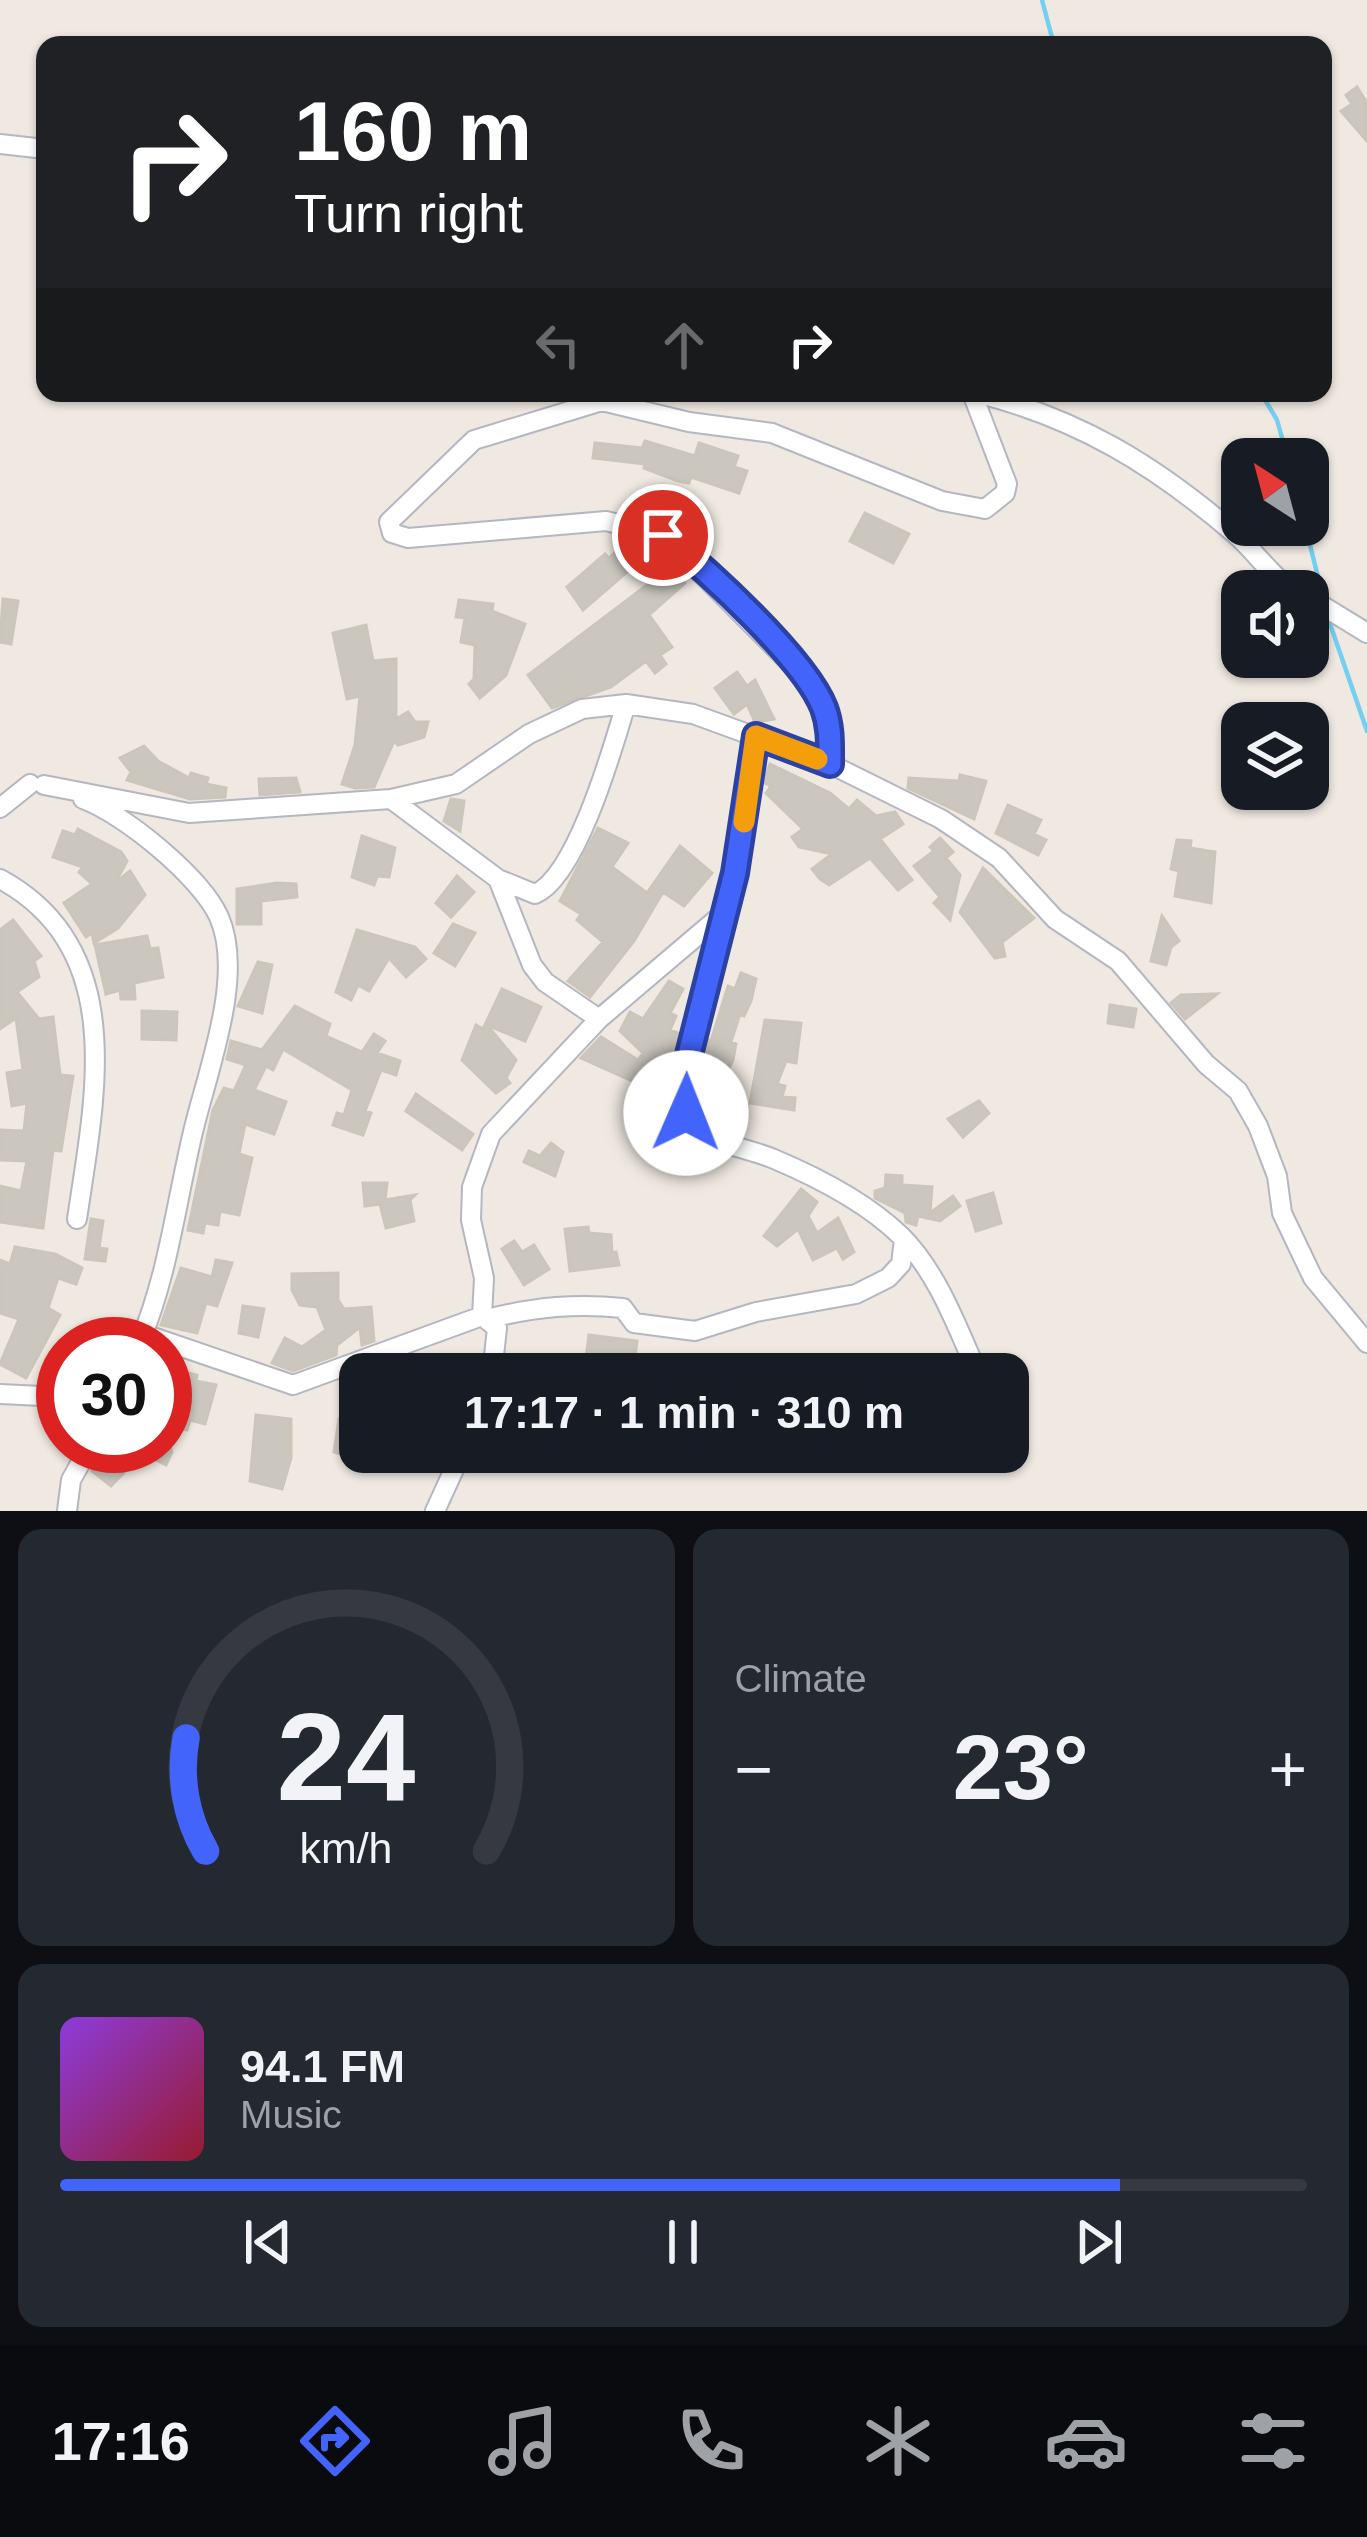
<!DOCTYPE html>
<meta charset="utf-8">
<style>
:root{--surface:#171b24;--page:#242831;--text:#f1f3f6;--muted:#9ea1a6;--line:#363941;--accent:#4264fb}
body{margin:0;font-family:Arial,sans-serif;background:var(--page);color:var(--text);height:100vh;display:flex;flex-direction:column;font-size:45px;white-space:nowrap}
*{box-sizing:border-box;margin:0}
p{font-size:39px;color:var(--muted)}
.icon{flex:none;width:66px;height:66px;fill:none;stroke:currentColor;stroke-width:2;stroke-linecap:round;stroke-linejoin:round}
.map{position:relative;height:1511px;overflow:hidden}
.panel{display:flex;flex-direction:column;gap:18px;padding:18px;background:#0d0f14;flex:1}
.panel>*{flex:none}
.guide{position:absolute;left:36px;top:36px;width:1296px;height:366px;border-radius:24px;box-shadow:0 3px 9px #0004;background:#202124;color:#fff;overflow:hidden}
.needle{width:78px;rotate:324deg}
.tools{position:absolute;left:1221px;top:438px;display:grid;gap:24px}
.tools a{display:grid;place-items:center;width:108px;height:108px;border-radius:24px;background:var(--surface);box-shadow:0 3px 9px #0004;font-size:60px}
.speed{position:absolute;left:36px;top:1317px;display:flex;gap:24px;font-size:60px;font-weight:700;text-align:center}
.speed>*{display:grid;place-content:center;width:156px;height:156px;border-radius:50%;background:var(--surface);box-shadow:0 3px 9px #0004;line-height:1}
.speed .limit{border:18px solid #d22;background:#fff;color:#111}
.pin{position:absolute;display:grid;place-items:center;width:102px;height:102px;color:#fff;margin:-51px;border:6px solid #fff;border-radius:50%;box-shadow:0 3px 12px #0007}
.me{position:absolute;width:132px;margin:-66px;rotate:1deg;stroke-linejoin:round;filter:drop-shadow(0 0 9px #0008)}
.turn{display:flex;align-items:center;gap:42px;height:252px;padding:0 60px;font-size:54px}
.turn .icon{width:156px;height:156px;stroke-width:2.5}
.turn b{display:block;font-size:84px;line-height:102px}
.lanes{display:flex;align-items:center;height:114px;padding:0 60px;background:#0003;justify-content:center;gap:60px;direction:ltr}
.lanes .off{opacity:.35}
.big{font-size:90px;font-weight:700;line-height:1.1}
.panel .tile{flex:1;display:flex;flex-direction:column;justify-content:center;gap:18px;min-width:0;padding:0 42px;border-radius:24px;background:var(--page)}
.panel .dial{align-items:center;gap:0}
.dial svg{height:312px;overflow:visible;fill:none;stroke:var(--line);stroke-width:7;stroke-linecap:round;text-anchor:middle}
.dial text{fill:var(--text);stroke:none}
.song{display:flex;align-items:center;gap:36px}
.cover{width:144px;height:144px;border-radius:18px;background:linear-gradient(135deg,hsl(270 70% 55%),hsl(350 70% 35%))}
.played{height:12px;border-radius:6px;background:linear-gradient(90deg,var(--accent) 85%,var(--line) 85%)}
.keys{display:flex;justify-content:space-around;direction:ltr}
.heat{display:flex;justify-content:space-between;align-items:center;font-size:66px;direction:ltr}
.panel .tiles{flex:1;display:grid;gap:18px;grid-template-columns:1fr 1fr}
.tile:last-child{grid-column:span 2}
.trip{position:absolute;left:339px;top:1353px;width:690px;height:120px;border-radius:24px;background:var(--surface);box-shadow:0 3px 9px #0004;font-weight:700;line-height:120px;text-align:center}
.dock{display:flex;height:192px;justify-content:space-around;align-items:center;background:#090b0e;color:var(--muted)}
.dock .icon{width:84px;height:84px}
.dock .selected{color:var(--accent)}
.dock b{font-size:54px;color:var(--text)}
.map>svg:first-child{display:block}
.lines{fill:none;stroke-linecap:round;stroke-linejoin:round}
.stream{stroke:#75cff0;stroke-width:4.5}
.building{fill:#cbc7bf;stroke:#cbc5ba;stroke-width:3}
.minor-casing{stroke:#b4b7c1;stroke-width:22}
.minor{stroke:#fff;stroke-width:18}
.route-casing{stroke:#2b41a3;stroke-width:30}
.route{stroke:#4264fb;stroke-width:21}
.slow{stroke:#f59e0b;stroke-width:21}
</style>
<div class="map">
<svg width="1367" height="1511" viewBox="0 0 1367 1511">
<rect width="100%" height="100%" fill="#efe9e1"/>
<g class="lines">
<path class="stream" d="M1042 0 1054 45
M1261 393 1277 420 1288 459
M1305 525 1324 601
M1328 618 1367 731"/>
</g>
<path class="building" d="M1357 87 1367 103V141L1341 111 1352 104 1346 95Z
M645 441 695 456 699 443 738 456 734 467 747 471 739 493 691 477 689 483 678 481 644 468 645 464 593 458 595 443 642 448Z
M865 513 909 534 893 563 850 541Z
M620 548 635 565 583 610 567 587 605 554 609 558Z
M672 566 685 583 649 615 672 647 660 655 666 664 655 673 646 661 611 687 552 708 528 675Z
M3 599 18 601 11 644 0 642Z
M459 600 493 604 492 611 525 624 506 675 480 698 469 684 474 679 475 645 461 642 465 618 456 617Z
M366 625 373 661 396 659V719L408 712 415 722H428L424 737 398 745 394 741 374 787 355 788 342 784 355 745 360 696 347 699 333 633Z
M737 672 747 686 755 680 774 719 755 722 747 704 734 714 715 688Z
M144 746 158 761 189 778 191 773 208 778 206 784 226 788 225 797 190 799 127 780 131 772 120 758Z
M770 764 830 793 849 809 857 800 876 816 895 812 903 824 880 839 912 880 898 890 870 858 829 885 820 879 812 869 832 854 799 847 792 837 803 829 766 793 771 786 763 782Z
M960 775 986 781 974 819 908 788 909 778 959 781Z
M259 779 296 778 300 792 260 795Z
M451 799 464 801 460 831 444 821Z
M1008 805 1041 820 1034 834 1046 840 1038 855 996 833Z
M598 828 628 843 612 867 647 893 680 846 712 873 684 906 663 892 634 941 590 997 568 981 603 942 577 920 581 914 560 901Z
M78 829 121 852 127 861 115 883 130 871 145 895 118 928 94 943 92 933 86 937 64 903 92 884 79 872 83 867 53 857 63 831 75 835Z
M362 836 395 848 389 877 377 876 374 885 352 877Z
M940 838 953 852 946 858 960 875 950 920 934 903 940 897 914 866 934 851 930 847Z
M1177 840 1191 841 1190 848 1215 852 1211 903 1175 896 1179 871 1171 869Z
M983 868 1034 918 1002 942 1005 956 995 958 960 912Z
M457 876 474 892 451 917 436 903Z
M277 883 296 884 297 897 261 901V924H237V889Z
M1162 916 1179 941 1171 947 1166 965 1151 961Z
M13 920 41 956 34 961 39 977 17 992 39 1019 53 1017 60 1075 73 1076 61 1151 53 1150 43 1228 0 1222V1186L21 1191 27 1161 0 1160V1130L24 1131 27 1103 12 1106 7 1073 23 1070 16 1018 0 1029V930Z
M453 924 475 933 455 966 434 953Z
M357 930 415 947 426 959 406 977 389 958 369 991 358 985 351 1000 336 992Z
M147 936 150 949 158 948 163 977 134 983 135 999H121L120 990 106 994 95 945Z
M258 962 272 965 262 1013 238 1006Z
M741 973 756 979 751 1001 744 1016 740 1014 731 1042 736 1044 733 1060 728 1070 723 1069 719 1107 706 1106 709 1080 698 1074 707 1039 711 1041 728 986 735 989Z
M669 981 683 989 670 1013 676 1016 670 1030 680 1034 666 1101 638 1091 641 1085 581 1058 601 1037 638 1060 643 1053 620 1031 630 1012 643 1019Z
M502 989 541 1007 525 1041 487 1025 516 1060 506 1078 510 1083 496 1093 462 1060 476 1025 483 1029Z
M1217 994 1185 1019 1171 1003 1181 995Z
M1110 1005 1136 1009 1133 1027 1108 1023Z
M295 1006 330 1024 326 1036 362 1052 374 1034 385 1041 377 1053 400 1061 396 1075 381 1070 365 1111 371 1113 363 1135 333 1125 337 1113 344 1115 352 1090 283 1049 273 1070 266 1066 254 1090 286 1102 274 1134 245 1124 239 1154 252 1158 239 1215 220 1211 218 1225 205 1223 203 1233 188 1230 213 1110 224 1088 234 1091 246 1065 227 1059 231 1041 262 1050Z
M142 1011 177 1012 176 1040 142 1039Z
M765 1020 801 1023 796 1063 786 1061 777 1084 785 1086 782 1097 795 1098 794 1110 750 1103Z
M416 1094 473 1134 462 1150 406 1111Z
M979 1101 989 1113 963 1137 948 1119Z
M551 1143 563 1152 555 1176 524 1162 529 1151 540 1156Z
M886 1175 902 1176V1185L932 1187 930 1213 953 1196 960 1206 940 1221 918 1216 916 1225 906 1222 905 1213 875 1198V1191L885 1188Z
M363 1183H387L385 1200 415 1195 410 1200 414 1221 386 1228 380 1204 365 1206Z
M801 1189 817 1202 808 1216 817 1233 838 1218 854 1252 843 1259 837 1248 813 1260 798 1229 777 1246 764 1236Z
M993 1193 1001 1223 976 1231 967 1201Z
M91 1219 103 1221 99 1248 107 1249 105 1261 85 1259Z
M588 1227 589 1233 611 1235 612 1253 616 1252 619 1265 570 1271 565 1229Z
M514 1241 522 1252 534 1245 549 1269 524 1285 502 1249Z
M15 1247 55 1254 82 1268 76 1284 58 1278 48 1308 60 1315 26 1378 0 1364 19 1319 0 1313V1260L10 1264Z
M216 1260 232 1263 217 1306 206 1303 197 1333 161 1325 181 1268 212 1277Z
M338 1273V1300L344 1309 371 1307 374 1341 362 1345 360 1327 337 1345 336 1355 293 1371 272 1363 285 1338 302 1347 326 1330 317 1307 300 1305 292 1290V1274Z
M243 1306 264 1309 258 1337 239 1333Z
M589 1335 637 1341 633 1374H584Z
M165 1372 184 1379 185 1372 197 1375 196 1381 216 1385 205 1424 190 1420 187 1430 165 1425Z
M256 1415 291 1419V1458L282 1489 250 1481Z
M339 1419 360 1427V1448L355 1446 352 1458 334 1452Z
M111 1446H170L172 1452 166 1465 143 1453 111 1486 92 1471Z"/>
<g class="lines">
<defs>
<path id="minor" d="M0 144 45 149
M977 393C1079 419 1155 465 1235 534 1256 552 1271 577 1295 591
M1308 597 1367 633
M756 736 735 873 681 1086C682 1093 682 1107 686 1113 705 1146 744 1146 774 1159 819 1178 866 1202 901 1236 938 1273 957 1327 978 1374
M830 764 831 730 811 684 663 535 606 521 408 538 392 533 389 522 474 440 602 401 689 422 772 433 942 501 985 509 1005 493 1007 484 972 393
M44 785 189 813 391 799 456 784 529 734 582 709 626 704 693 714 830 764 941 819 999 858 1055 919 1118 961 1206 1064 1238 1091 1258 1126 1277 1176 1282 1213 1313 1278 1367 1343
M83 799C124 814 201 877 219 917 245 976 207 1072 193 1132 176 1203 168 1276 139 1344
M391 799 498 879 532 965 545 982 599 1019
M0 808 30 784
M0 879C129 949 95 1097 77 1219
M498 879 535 894C577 876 613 747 626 704
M482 1316 484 1278 471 1220 472 1187 491 1134 599 1019 725 912
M491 1318C536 1307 576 1303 623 1308L634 1323 695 1331 756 1312 856 1294 888 1278 901 1264 904 1239
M144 1334 293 1385 482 1316 497 1328 492 1374
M0 1394 63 1397
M67 1511 71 1480 90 1446
M435 1511 462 1452"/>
</defs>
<use href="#minor" class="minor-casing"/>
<use href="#minor" class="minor"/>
</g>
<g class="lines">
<defs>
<path id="route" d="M663 535C707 570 804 658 824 708 831 727 830 744 830 764L756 736 735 873 681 1086 686 1113"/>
</defs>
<use href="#route" class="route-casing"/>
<use href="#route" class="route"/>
<path class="slow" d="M744 822 756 736 817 759"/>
</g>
</svg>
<div class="tools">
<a><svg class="needle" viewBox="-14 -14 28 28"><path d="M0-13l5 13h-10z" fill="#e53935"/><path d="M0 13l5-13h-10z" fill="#9ea1a6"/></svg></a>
<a><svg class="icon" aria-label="sound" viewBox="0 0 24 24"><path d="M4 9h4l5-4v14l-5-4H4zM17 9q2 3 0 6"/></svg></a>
<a><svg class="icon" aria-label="layers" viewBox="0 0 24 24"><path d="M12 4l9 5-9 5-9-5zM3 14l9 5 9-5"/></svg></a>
</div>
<div class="speed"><div class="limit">30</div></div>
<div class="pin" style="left:663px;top:535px;background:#d93025"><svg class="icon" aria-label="arrive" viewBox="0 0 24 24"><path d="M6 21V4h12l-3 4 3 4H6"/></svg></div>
<svg class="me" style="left:686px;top:1113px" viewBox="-20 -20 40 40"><circle r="19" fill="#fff"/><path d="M0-13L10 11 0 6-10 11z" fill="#4264fb"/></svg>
<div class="trip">17:17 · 1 min · 310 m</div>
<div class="guide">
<div class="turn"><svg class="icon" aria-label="right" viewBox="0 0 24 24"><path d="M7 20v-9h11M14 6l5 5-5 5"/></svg><div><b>160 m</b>Turn right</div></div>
<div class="lanes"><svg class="icon off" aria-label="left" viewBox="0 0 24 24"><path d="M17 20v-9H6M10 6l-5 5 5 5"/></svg><svg class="icon off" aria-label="ahead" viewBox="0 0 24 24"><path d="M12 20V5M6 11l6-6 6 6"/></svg><svg class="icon" aria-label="right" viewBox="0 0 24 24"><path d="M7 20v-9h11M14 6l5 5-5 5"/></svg></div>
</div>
</div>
<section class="panel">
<div class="tiles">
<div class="tile dial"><svg viewBox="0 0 100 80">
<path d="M14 69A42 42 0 1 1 86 69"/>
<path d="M14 69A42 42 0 0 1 9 40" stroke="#4264fb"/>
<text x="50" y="56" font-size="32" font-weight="700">24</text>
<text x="50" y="72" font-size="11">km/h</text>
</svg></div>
<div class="tile"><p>Climate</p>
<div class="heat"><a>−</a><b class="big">23°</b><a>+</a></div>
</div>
<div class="tile">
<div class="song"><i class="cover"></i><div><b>94.1 FM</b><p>Music</p></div></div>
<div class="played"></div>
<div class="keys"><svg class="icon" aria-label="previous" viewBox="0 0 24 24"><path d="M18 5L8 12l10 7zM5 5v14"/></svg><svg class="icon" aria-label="pause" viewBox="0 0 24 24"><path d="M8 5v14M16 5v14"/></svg><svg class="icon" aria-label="next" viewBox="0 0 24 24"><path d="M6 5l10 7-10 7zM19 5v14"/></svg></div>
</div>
</div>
</section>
<nav class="dock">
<b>17:16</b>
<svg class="icon selected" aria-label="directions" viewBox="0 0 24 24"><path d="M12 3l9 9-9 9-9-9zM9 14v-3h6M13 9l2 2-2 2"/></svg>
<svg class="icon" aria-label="music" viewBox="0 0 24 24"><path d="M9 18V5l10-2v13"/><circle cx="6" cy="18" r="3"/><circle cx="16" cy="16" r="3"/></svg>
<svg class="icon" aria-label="phone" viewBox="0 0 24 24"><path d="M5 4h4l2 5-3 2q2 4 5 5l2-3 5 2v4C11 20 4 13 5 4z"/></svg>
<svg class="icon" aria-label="climate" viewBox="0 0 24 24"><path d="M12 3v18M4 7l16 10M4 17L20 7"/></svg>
<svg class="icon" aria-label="car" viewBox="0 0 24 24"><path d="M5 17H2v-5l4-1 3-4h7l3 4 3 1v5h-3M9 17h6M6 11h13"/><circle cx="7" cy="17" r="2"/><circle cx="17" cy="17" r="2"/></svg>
<svg class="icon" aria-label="filters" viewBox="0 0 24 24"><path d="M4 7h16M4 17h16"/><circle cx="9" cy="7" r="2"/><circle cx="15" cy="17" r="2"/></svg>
</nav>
